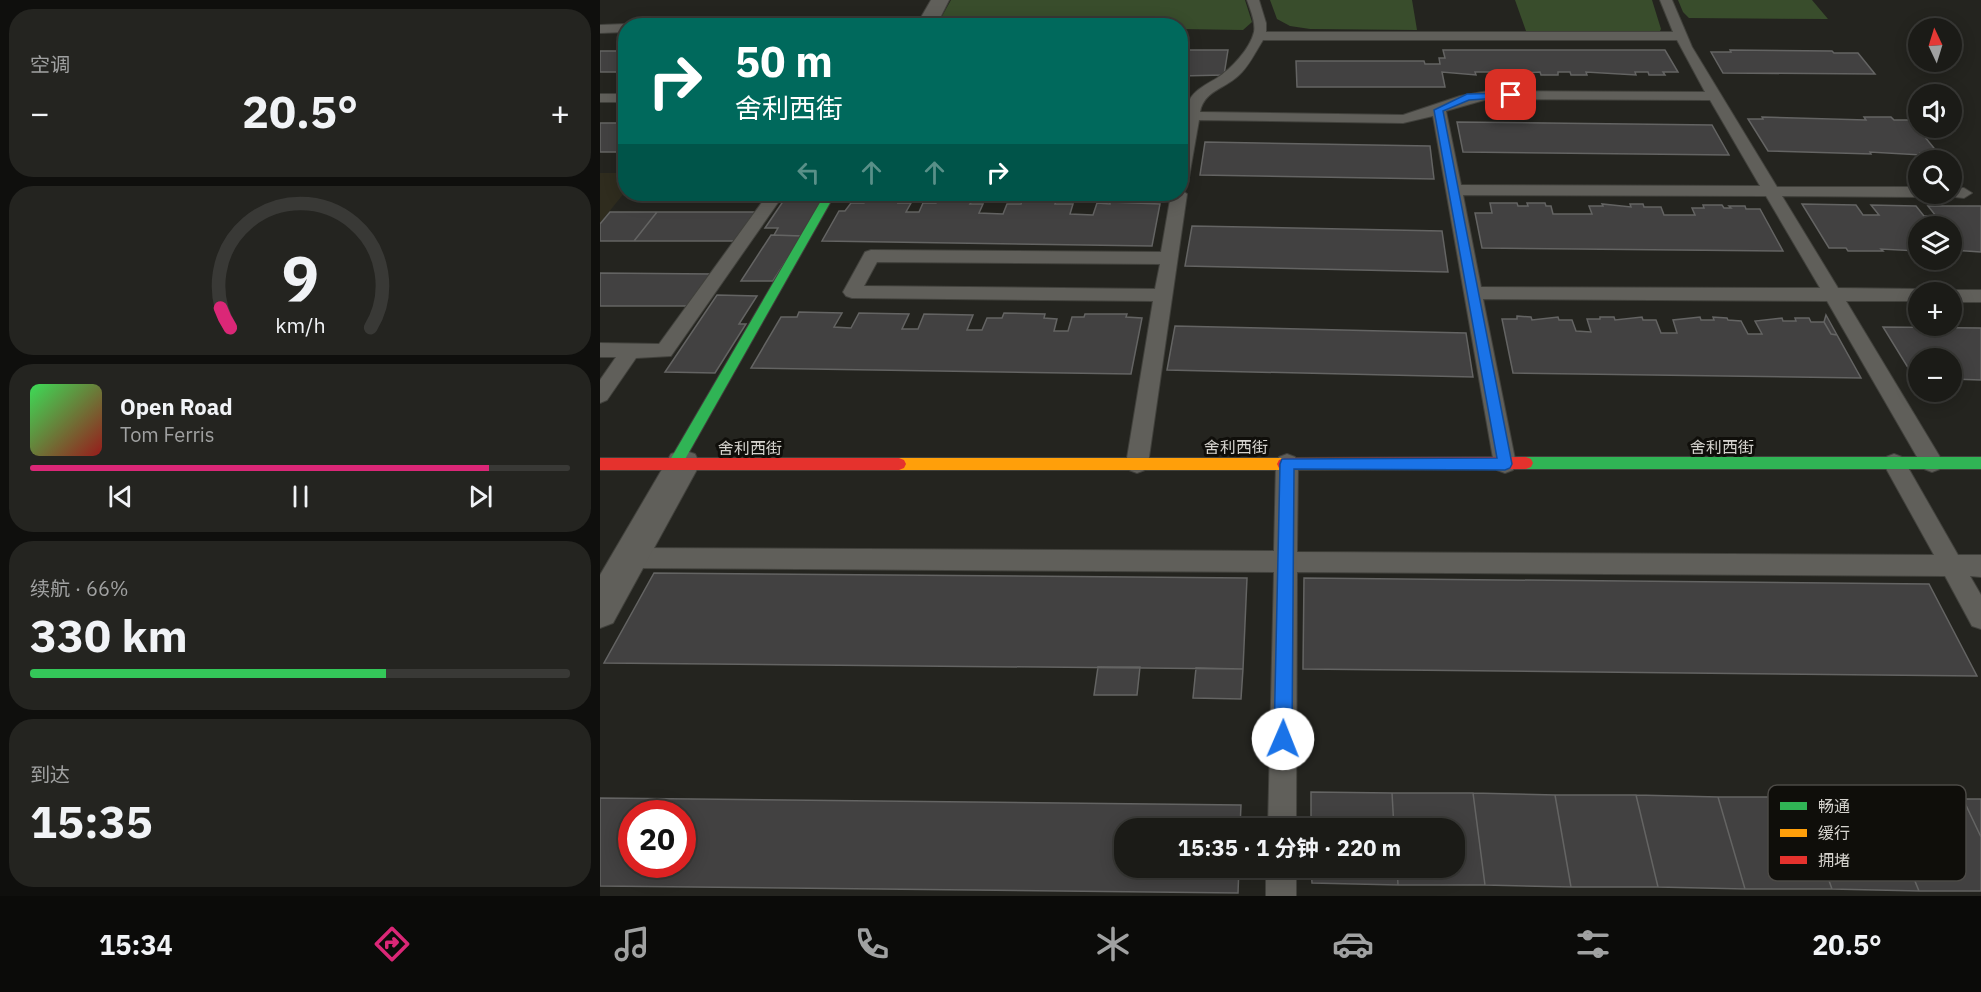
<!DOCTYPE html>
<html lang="zh">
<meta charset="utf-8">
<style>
:root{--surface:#1b1b17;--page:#242420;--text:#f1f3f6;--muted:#a0a1a1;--line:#393936;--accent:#db2777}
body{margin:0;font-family:"IBM Plex Sans","Noto Sans SC",sans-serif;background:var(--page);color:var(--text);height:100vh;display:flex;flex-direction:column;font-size:22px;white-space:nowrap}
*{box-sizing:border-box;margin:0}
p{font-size:20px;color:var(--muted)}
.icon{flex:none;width:33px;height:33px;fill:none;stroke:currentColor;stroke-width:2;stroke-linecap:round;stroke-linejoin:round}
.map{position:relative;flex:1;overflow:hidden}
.details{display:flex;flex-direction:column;gap:9px;padding:9px;background:#0f0f0d;width:600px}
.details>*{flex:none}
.banner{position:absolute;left:18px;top:18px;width:570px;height:183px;border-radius:24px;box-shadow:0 3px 15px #0003,0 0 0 2px var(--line);background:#00695c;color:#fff;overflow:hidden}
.needle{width:39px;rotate:356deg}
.tools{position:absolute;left:1308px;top:18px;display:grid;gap:12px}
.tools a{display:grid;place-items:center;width:54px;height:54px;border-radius:50%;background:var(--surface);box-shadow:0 3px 15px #0003,0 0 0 2px var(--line);font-size:30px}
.speed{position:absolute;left:18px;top:800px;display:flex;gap:12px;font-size:30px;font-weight:700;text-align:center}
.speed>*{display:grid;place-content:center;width:78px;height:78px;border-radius:50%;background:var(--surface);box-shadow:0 3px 15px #0003,0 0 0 2px var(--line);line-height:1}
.speed .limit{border:9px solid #d22;background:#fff;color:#111}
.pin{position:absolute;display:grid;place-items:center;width:51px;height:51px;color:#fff;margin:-26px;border-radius:12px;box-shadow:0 3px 9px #0006}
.me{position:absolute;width:66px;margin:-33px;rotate:1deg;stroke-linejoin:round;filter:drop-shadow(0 0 4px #0008)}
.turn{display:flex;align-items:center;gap:21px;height:126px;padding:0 18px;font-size:27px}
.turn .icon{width:78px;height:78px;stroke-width:2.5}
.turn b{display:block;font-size:42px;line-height:51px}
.lanes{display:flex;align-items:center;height:57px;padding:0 18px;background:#0003;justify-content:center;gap:30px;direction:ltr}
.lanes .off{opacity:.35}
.big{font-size:45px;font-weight:700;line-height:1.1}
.details .widget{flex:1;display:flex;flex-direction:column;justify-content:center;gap:9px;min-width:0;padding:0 21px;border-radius:24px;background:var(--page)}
.details .dial{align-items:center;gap:0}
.dial svg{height:156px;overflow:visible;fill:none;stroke:var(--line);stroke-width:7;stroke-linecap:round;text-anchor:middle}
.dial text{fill:var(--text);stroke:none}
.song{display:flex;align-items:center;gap:18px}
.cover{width:72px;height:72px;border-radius:9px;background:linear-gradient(135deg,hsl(130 70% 55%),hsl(0 70% 35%))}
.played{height:6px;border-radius:3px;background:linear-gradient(90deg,var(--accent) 85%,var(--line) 85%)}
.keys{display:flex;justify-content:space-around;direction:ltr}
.heat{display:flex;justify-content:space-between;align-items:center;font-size:33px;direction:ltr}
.charge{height:9px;border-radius:4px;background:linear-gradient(90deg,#34c759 66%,var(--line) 0)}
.trip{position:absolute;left:514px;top:818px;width:351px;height:60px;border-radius:24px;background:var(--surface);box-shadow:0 3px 15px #0003,0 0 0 2px var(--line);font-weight:700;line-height:60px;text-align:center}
.tabs{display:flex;height:96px;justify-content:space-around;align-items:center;background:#0b0b09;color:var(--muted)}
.tabs .icon{width:42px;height:42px}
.tabs .selected{color:var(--accent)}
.tabs b{font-size:27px;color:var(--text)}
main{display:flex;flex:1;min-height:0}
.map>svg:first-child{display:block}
.built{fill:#2f2c1e}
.green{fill:#394d2c}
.building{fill:#424141;stroke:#646463;stroke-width:1.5;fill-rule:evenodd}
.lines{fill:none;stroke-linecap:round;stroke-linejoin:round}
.lane-casing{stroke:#41413c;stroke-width:2}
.street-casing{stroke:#41413c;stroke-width:2}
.fast-casing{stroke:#41413c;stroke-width:2}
.slow-casing{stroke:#41413c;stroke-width:2}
.jam-casing{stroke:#41413c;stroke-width:2}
.lane{fill:#605f5a;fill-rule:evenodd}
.street{fill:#605f5a;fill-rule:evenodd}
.fast{fill:#30b455;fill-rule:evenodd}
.slow{fill:#ff9f0a;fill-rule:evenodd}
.jam{fill:#e5322d;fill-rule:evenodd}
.route{fill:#1a73e8;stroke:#114b97;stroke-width:1.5}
.labels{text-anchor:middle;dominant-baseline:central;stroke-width:6;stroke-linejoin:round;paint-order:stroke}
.street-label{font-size:16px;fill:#d6d4cf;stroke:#0f0e0a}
.key{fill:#0f0e0a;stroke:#4b4945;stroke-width:1.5}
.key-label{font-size:16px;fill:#d6d4cf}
</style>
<main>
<section class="details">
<div class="widget"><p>空调</p>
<div class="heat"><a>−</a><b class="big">20.5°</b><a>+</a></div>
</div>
<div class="widget dial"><svg viewBox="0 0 100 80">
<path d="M14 69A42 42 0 1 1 86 69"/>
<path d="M14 69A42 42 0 0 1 9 59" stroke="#db2777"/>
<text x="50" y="56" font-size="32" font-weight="700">9</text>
<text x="50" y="72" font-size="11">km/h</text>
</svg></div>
<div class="widget">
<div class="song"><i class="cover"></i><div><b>Open Road</b><p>Tom Ferris</p></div></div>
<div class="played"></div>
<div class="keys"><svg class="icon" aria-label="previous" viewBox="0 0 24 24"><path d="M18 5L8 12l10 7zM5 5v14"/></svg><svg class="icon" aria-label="pause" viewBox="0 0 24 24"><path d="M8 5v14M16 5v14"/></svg><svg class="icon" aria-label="next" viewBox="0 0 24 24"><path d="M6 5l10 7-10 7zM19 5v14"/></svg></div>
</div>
<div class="widget"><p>续航 · 66%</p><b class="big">330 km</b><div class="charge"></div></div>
<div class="widget"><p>到达</p><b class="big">15:35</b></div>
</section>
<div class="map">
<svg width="1381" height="896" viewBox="0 0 1381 896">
<rect width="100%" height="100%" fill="#24241f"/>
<path class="built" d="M0 173H26L25 192 0 223Z"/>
<path class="green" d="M351 0H645L652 22 643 30 581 29 580 26 337 25Z
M670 0H812L817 30 710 29 690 26 677 19Z
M915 0H1052L1061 29 1060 31H926Z
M1078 0H1212L1228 19 1089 18 1083 12Z"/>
<path class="building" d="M580 50H628L624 75 580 76Z
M843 50H1065L1078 72H1063L1065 75H1049L1048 72H1035L1036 75 986 72 987 75H971L970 72H958V75H941L940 72 896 75 895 72H875L876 75 842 72 845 87H697L696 61H824L825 64H840L839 58H845Z
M1130 50 1232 51 1234 53H1258L1275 74 1123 73 1111 52H1131Z
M0 51H26V72H0Z
M1162 117 1266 120 1264 117H1291L1294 120H1311L1338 153H1320L1321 155 1270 152 1271 154 1168 151 1148 119H1163Z
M857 122 1112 125 1129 155 863 152Z
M0 123H26V152H0Z
M605 142 830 146 834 179 600 175Z
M186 197 226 198 202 236 174 235 178 228H165Z
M266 200H299L298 203H311L306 212H319L323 203H336L338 200 372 201 370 204H383L379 213 403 214 407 204H421L422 201H456L455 204H473L470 214 493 215 497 203 510 204V202L560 204 552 246 222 241 239 211H245L251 203H264Z
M890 203H917L918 206H928L927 203H945L946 206H951L953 214H992L989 206H1003L1002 204 1031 207 1030 204H1043L1044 207H1061L1064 215H1095L1092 208H1104L1103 205H1122L1124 208H1131L1129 206H1145L1146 209H1160L1183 251 882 248 875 213H892Z
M1202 204 1256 205 1263 215H1279L1271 205 1316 206 1324 216H1336L1328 206H1381V252L1352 250V226H1318V251L1281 249 1283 251H1248L1246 248H1229Z
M10 212H57L34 241H0V224Z
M57 212H155L136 241H34Z
M592 226 842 231 848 272 585 266Z
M171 235 202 236 173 281H141Z
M0 273 112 274 90 306H0Z
M117 295 157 296 139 324H146L115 373 65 372Z
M199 312 242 313 234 327 251 328 259 313 309 314 302 329H318L324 314 373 315 367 330H382L387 318H402L404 313 445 314 444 318 457 319 454 331H468L472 317H484L485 314H527L526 317 542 318 531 374 151 368 181 317H197Z
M1226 315 1237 335 1231 334 1224 322Z
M917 316 931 317 932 320 958 317 959 320H972L976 331 991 332 987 319H1000V317H1014L1015 320 1042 317 1043 320H1056L1061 333H1077L1073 320 1100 317 1101 320H1114L1113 317 1127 318 1128 320 1141 321 1148 334H1162L1155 321 1182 318 1183 321H1196L1195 318H1209L1211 322H1224L1231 334 1237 335 1261 378 913 373 902 319H917Z
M575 326 866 333 873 377 567 370Z
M1283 327 1381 328V380L1352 379V358H1318V379H1315Z
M54 573 647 578 643 669 4 663Z
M704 578 1329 584 1377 676 703 669Z
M498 667H540L537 695H494Z
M596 668 643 669 641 699 593 698Z
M711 792 792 793 794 828H711Z
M792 793H873L885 885H798L797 867H855V828H794Z
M873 793 955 795 971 887 885 885Z
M955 795H1036L1058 887H971Z
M1036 795 1118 797 1145 889 1058 887Z
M1118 797H1199L1232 889H1145Z
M1199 797 1281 798 1319 891 1232 889Z
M0 798 641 805 640 828H525V867H639L638 893 0 886ZM32 813H82V864H32Z
M1281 798 1363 799 1381 837V891H1319Z
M1363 799H1381V837Z
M711 867H797L798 885 712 883Z"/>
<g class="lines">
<defs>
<path id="lane" d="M647 0H659L666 23V32H1073L1060 0H1072L1092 47 1177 187H1318V194H1325L1318 197 1182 196 1238 288 1318 289 1325 292H1318V301H1246L1340 457 1343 463 1340 469 1332 472 1324 469 1227 301 883 299 916 464 913 470 905 473 897 470 894 464 833 116 803 123 599 120 588 183 580 188C580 164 578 121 589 101 594 90 607 84 617 78 631 69 650 49 654 32 656 22 650 9 647 0ZM663 40H1077L1105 92 888 91 860 96 803 115 600 112C604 91 624 89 638 76 648 68 656 51 663 40ZM888 99 1110 100 1160 186 861 185 846 111ZM863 195 1166 196 1220 288 881 287Z
M274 21 280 25 206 26 212 22Z
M26 24 31 26H26V32L0 33V25Z
M0 94H26V102H0Z
M1352 188H1364L1372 193 1364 198 1346 196 1344 194H1352Z
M580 189 587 194 548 464 545 470 537 473 529 470 526 464 553 301 252 298 246 296 243 292 265 252 271 250 561 252 571 194H580ZM277 262 560 264 555 289 264 286Z
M168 194H184L71 356 36 358 7 400 0 403V380L16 357H0V343L59 344Z
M1352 290H1381V302H1352V292H1345Z
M687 454 695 457 698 463 697 552 1334 555 1283 463 1286 457 1294 454 1302 457 1358 555H1381V577L1370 576 1381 595V629L1372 626 1345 576 697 572 696 828H668L674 572 30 568 22 565 18 558 22 551 30 548 674 551 676 463 679 457Z
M666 867H696V896H666Z"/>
<path id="street" d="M331 0H349L336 26H316Z
M83 450 95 454 100 464 13 623 0 628V575L71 454Z"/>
<path id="fast" d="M225 194H235L80 468H70L68 464 70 460Z
M926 457H1381V469H926L921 467 919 463 921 459Z"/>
<path id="slow" d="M299 458H684L689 460 691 464 689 468 684 470H299L294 468 292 464 294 460Z"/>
<path id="jam" d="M926 457 931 459 933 463 931 467 926 469 684 470 679 468 677 464 679 460 684 458Z
M0 458H299L304 460 306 464 304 468 299 470H0Z"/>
</defs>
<use href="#lane" class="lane-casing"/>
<use href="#street" class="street-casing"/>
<use href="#fast" class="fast-casing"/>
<use href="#slow" class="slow-casing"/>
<use href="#jam" class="jam-casing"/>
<use href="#lane" class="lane"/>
<use href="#street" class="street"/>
<use href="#fast" class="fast"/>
<use href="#slow" class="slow"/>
<use href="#jam" class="jam"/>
</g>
<path class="route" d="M911 93H914V97L869 100 843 111 912 464 910 468 905 470 694 469 692 739 689 746 683 748 677 746 674 739 680 464 682 459 897 458 834 110 867 94Z"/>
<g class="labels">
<g class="street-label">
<text x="636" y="447">舍利西街</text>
<text x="1122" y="447">舍利西街</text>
<text x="150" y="448">舍利西街</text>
</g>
</g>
<rect x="1168" y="785" width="198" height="96" rx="9" class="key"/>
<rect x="1180" y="802" width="27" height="8" fill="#30b455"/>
<rect x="1180" y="829" width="27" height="8" fill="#ff9f0a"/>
<rect x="1180" y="856" width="27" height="8" fill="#e5322d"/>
<g class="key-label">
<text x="1218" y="812">畅通</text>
<text x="1218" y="839">缓行</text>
<text x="1218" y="866">拥堵</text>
</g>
</svg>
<div class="tools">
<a><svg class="needle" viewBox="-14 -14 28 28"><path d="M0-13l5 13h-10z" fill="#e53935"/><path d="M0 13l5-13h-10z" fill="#a0a1a1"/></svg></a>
<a><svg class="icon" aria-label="sound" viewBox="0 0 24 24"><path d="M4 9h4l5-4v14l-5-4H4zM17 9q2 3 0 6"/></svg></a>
<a><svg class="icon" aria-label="search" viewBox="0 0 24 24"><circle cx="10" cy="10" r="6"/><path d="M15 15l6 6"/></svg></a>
<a><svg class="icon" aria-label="layers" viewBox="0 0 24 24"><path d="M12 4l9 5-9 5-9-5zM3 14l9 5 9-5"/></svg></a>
<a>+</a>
<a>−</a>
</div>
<div class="speed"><div class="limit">20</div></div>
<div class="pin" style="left:911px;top:95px;background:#d93025"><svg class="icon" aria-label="arrive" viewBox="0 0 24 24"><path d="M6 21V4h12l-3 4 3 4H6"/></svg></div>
<svg class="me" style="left:683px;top:739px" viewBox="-20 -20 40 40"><circle r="19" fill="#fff"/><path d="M0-13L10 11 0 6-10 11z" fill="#1a73e8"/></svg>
<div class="trip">15:35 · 1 分钟 · 220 m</div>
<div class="banner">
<div class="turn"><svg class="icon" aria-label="right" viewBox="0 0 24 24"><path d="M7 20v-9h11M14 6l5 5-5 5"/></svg><div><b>50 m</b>舍利西街</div></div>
<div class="lanes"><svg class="icon off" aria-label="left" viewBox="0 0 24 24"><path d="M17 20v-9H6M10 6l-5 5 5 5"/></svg><svg class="icon off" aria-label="ahead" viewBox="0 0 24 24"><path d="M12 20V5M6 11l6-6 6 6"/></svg><svg class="icon off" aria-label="ahead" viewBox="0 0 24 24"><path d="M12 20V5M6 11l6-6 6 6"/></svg><svg class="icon" aria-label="right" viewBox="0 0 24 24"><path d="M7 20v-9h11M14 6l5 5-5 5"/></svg></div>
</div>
</div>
</main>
<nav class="tabs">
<b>15:34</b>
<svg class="icon selected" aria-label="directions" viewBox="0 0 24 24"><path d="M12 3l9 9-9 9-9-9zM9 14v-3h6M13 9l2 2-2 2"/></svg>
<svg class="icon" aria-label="music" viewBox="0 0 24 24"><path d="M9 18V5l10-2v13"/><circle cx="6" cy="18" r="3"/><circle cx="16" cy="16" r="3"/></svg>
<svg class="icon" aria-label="phone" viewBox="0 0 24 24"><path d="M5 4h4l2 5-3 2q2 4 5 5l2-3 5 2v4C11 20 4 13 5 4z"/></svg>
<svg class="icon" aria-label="climate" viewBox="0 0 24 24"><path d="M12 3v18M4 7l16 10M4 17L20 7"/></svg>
<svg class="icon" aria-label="car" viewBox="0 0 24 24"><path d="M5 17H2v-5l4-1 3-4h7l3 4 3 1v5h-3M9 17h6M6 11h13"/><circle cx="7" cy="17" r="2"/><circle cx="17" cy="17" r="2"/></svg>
<svg class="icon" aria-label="filters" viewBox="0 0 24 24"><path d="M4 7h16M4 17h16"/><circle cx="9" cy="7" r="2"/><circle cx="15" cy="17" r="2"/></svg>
<b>20.5°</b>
</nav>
